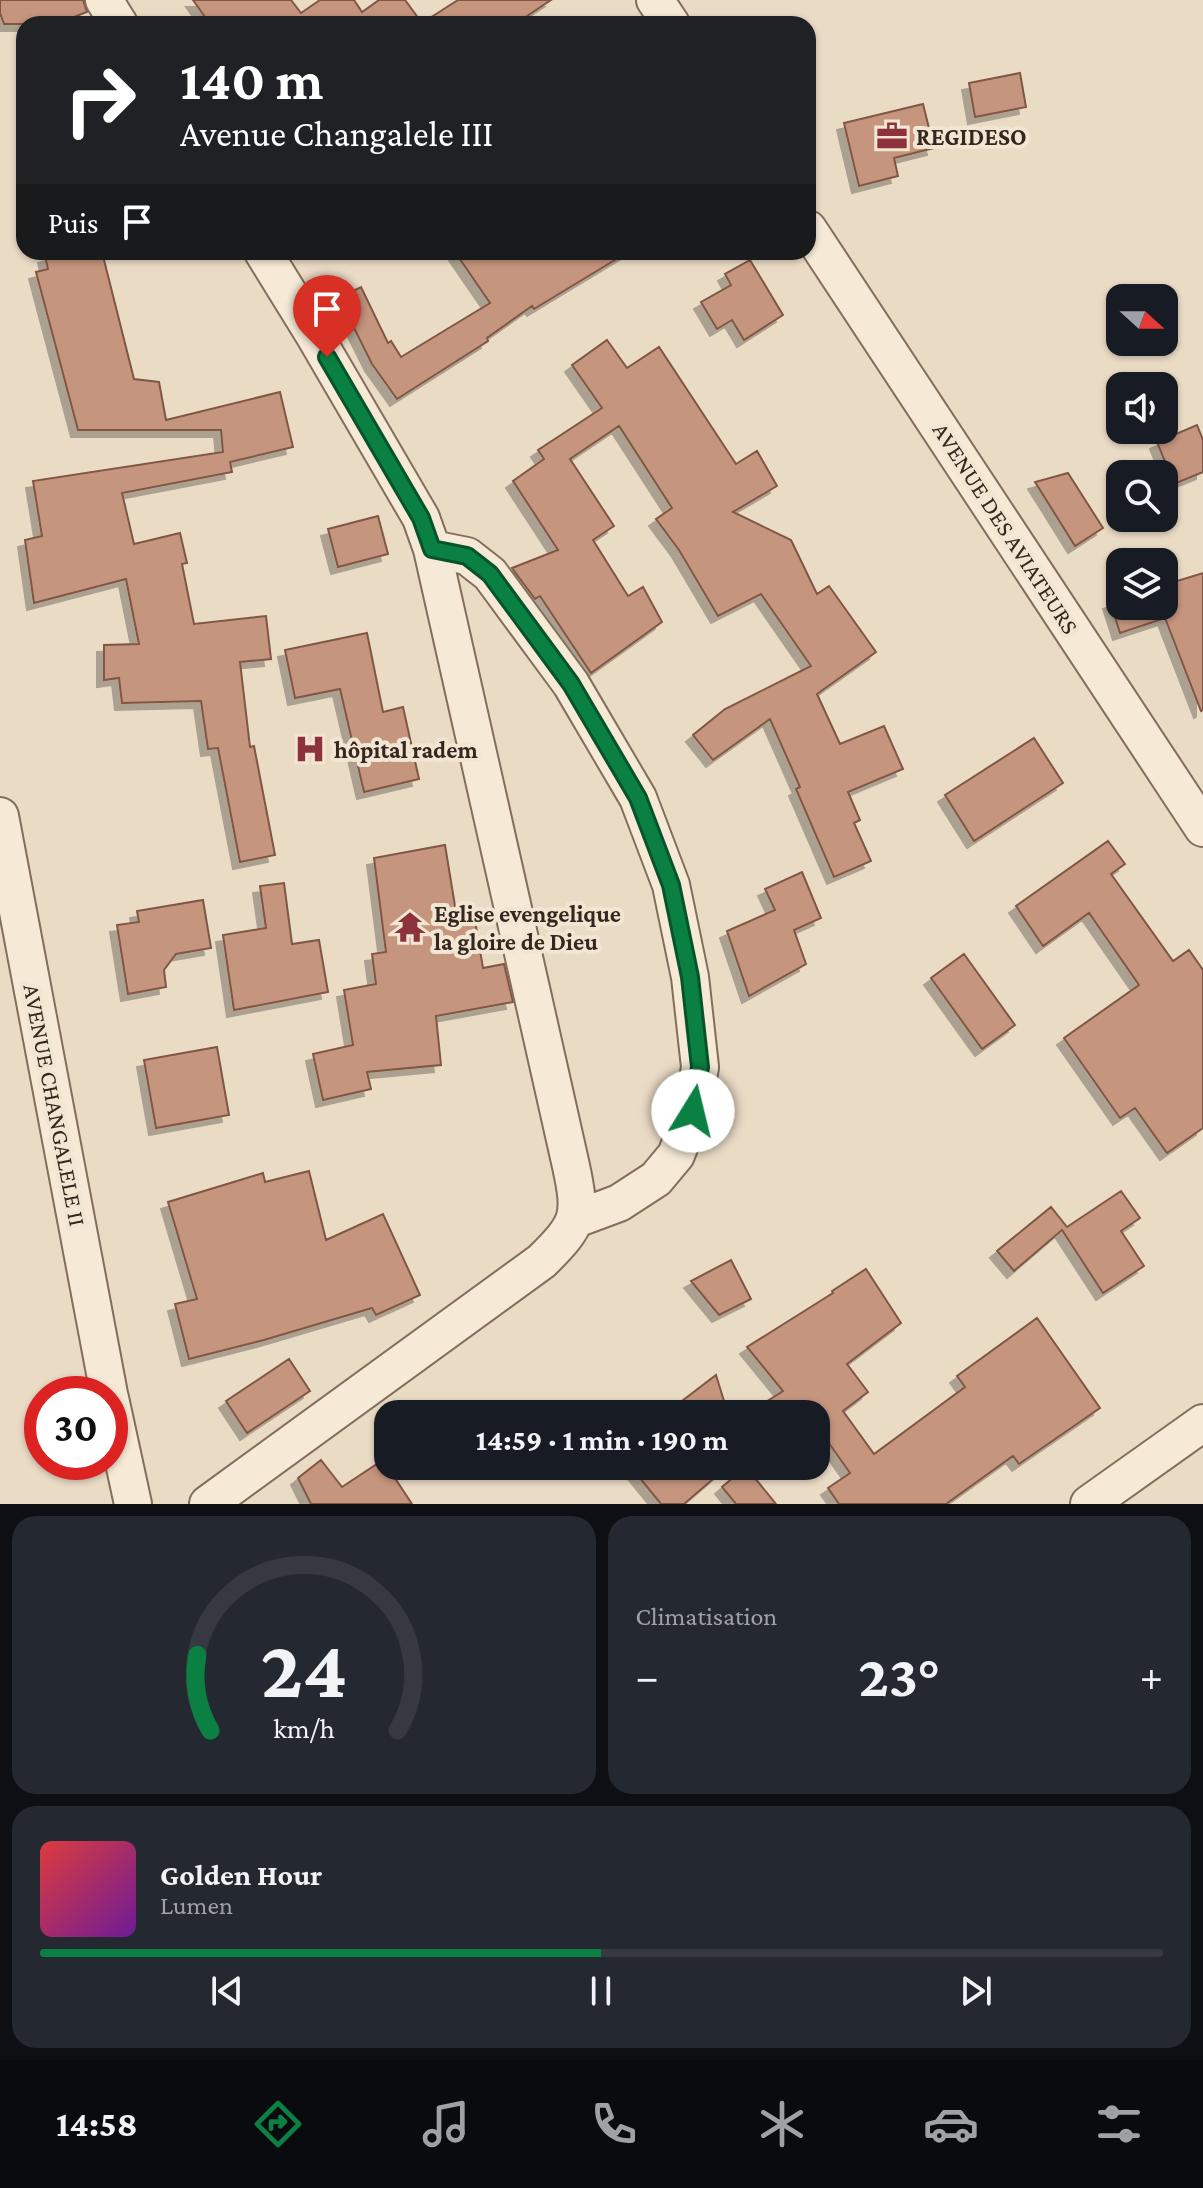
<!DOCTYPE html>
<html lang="fr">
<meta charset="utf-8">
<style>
:root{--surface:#171b24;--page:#242831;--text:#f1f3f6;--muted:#9ea1a6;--line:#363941;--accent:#0b8043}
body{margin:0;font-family:"Crimson Pro",serif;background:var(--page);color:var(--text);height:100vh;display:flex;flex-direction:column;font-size:30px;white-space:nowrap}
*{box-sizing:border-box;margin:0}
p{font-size:26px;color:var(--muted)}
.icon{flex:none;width:44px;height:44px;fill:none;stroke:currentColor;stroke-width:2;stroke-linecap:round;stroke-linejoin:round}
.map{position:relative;height:1504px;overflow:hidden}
.side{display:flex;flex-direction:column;gap:12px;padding:12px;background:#0d0f14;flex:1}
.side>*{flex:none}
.banner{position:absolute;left:16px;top:16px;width:800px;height:244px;border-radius:24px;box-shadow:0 2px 6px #0004;background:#202124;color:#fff;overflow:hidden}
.needle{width:52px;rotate:111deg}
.buttons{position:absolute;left:1106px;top:284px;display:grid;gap:16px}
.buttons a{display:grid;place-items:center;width:72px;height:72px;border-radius:16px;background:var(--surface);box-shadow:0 2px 6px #0004;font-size:40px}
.speed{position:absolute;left:24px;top:1376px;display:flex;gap:16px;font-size:40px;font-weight:700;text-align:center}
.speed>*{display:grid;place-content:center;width:104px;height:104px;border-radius:50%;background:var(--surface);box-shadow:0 2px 6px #0004;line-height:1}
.speed .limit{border:12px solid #d22;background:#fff;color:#111}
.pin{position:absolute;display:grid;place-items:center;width:68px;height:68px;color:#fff;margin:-82px -34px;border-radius:50% 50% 50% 0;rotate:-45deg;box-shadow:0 0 8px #0007}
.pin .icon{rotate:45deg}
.me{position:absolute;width:88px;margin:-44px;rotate:9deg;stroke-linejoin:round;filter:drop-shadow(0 0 6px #0008)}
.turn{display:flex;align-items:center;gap:28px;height:168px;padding:0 32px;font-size:36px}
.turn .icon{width:104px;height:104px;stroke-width:2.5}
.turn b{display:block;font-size:56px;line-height:68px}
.then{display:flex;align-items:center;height:76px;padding:0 32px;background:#0003;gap:16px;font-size:30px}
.big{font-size:60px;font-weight:700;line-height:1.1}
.side .widget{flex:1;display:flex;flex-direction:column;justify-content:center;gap:12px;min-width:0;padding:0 28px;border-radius:24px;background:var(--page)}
.side .dial{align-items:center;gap:0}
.dial svg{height:208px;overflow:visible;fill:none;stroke:var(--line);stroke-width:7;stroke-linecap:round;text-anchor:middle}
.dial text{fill:var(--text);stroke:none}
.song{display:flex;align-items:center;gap:24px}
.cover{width:96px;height:96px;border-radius:12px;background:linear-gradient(135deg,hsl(0 70% 55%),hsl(280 70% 35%))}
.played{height:8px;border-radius:4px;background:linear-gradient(90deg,var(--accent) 50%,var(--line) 50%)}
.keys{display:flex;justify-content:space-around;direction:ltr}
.heat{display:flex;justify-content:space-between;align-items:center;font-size:44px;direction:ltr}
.side .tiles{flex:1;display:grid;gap:12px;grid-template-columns:1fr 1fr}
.widget:last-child{grid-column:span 2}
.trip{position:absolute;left:374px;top:1400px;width:456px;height:80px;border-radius:24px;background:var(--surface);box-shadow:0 2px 6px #0004;font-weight:700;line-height:80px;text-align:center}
.tab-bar{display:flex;height:128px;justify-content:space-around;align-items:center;background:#090b0e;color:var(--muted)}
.tab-bar .icon{width:56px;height:56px}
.tab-bar .active{color:var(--accent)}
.tab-bar b{font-size:36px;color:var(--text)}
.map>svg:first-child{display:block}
.building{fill:#c5957e;stroke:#805744;stroke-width:2;filter:url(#shadow)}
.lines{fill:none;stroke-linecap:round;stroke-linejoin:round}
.street-casing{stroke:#836d5c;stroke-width:40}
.street{stroke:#f6ead7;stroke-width:36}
.route-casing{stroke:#07532c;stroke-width:20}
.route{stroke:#0b8043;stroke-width:14}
.labels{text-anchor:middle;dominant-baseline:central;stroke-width:8;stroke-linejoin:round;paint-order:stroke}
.poi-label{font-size:24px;font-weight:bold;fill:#35271f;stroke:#f2e6d3;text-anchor:start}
.street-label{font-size:24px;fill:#35271f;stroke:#f2e6d3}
</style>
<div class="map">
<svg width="1203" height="1504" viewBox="0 0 1203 1504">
<defs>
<filter id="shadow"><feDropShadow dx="-7" dy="7" stdDeviation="0" flood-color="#0004"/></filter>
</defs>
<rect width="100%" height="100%" fill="#eadbc5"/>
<path class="building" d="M0 0H83L87 12 56 24H4L0 13Z
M193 0H291L301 13 320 0H354L362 12 379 0H405L422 23 458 0H551L515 24H210Z
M1020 73 1026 107 975 117 969 83Z
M923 104 934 148 894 158 898 176 859 186 844 123Z
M60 252H102L134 379 159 382 166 420 280 392 293 447 230 462 232 472 122 493 134 544 180 533 187 563 182 564 194 624 266 616 271 659 240 662 250 747 254 746 275 855 240 862 218 748 208 749 201 701 122 703 119 678 104 680V645L139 644 126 579 34 603 25 540 42 536 33 481 223 452 221 430H78L36 272 48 269 45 256Z
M455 252H628L534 309 532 306 487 338 488 341 397 399 372 364 339 298 361 287 388 343 391 341 401 357 490 303Z
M750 260 783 315 744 340 732 320 717 329 701 302 731 285 725 274Z
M607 340 627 368 659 347 736 464 757 451 777 486 733 512 791 540 817 594 829 586 876 652 817 694 840 744 884 726 903 769 848 792 860 820 854 823 871 861 834 877 796 789 800 787 770 719 713 760 693 735 725 709 811 666 761 594 718 616 679 550 656 519 672 508 619 426 570 459 614 526 593 540 628 596 643 587 662 622 591 673 540 596 535 599 512 568 558 550 513 481 544 459 538 450 602 408 572 365Z
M1197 425 1203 440V472L1174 484 1157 442Z
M1068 473 1103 528 1075 546 1035 482Z
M378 516 388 554 338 567 328 529Z
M1203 573V710L1201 711 1165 618 1120 633 1110 602 1120 599V606H1164V585Z
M367 633 383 712 403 707 419 779 364 792 340 689 295 698 285 650Z
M1034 738 1063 783 974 841 945 795Z
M1108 841 1125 864 1111 874 1173 961 1189 950 1203 970V1128L1167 1153 1135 1108 1120 1118 1064 1038 1139 985 1089 913 1043 946 1016 906Z
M445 845 455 906 472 903 483 968 504 964 513 1002 436 1016 441 1065 367 1072 371 1089 323 1100 313 1054 353 1045 344 990 376 984 372 954 386 952 374 858Z
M802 872 821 918 794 930 806 964 749 996 727 931 775 910 765 889Z
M284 883 292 944 319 940 328 992 234 1010 223 935 266 928 260 886Z
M203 900 211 948 176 954 164 970 166 987 128 994 117 925 139 922 137 911Z
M964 954 1015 1025 982 1049 931 978Z
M217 1047 229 1115 156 1128 144 1060Z
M309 1171 326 1240 383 1214 420 1295 376 1315 372 1308 264 1340 189 1359 175 1304 197 1299 168 1202 263 1173 265 1182Z
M1121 1191 1140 1218 1121 1231 1144 1266 1103 1293 1062 1230 1014 1271 997 1251 1051 1207 1067 1227Z
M731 1260 751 1299 719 1315 691 1281Z
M866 1269 901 1323 847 1364 868 1392 843 1411 874 1454 965 1387 957 1376 1037 1318 1100 1408 1019 1464 1013 1456 946 1504H839L828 1488 850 1473 816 1425V1414H747L783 1391 747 1347 833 1293 832 1291Z
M289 1359 310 1391 247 1433 226 1401Z
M716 1375 728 1414H665Z
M321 1460 342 1487 383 1460 412 1504H311L298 1478Z
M630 1466H728L684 1504H661Z
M746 1467 776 1504H736L722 1487Z"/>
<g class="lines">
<defs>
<path id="street" d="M104 0 119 24
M655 0 671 24
M808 229 1203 828
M432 549 467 556 490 574 571 684 638 798 671 885 690 977 700 1067 693 1111 676 1155 656 1179 619 1203 576 1219
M0 816 109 1394
M110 1398 133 1504
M208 1504 542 1261C579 1224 582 1217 571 1166L432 549 421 518 313 333 263 252
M1089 1504 1203 1423"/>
</defs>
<use href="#street" class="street-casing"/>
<use href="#street" class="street"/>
</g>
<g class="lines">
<defs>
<path id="route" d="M327 357 421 518 432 549 467 556 490 574 571 684 638 798 671 885 690 977 700 1067 693 1111"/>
</defs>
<use href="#route" class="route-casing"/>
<use href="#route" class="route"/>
</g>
<defs>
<symbol id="office-bare" viewBox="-9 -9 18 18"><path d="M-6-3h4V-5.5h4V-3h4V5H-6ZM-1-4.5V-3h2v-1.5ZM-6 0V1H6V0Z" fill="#8d323b" stroke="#f2e6d3" stroke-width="2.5" paint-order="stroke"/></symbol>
<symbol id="hospital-bare" viewBox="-9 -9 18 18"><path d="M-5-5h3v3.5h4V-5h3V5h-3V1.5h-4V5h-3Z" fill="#8d323b" stroke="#f2e6d3" stroke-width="2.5" paint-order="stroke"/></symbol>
<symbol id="temple-bare" viewBox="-9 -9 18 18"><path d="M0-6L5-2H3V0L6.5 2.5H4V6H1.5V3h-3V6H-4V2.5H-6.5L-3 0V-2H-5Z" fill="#8d323b" stroke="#f2e6d3" stroke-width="2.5" paint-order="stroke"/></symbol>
</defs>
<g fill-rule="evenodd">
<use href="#office-bare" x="870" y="114" width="44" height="44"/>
<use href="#hospital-bare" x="288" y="727" width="44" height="44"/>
<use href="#temple-bare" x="388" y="905" width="44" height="44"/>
</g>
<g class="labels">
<g class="poi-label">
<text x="916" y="136">REGIDESO</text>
<text x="334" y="749">hôpital radem</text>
<text x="434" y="913">Eglise evengelique<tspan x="434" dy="28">la gloire de Dieu</tspan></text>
</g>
<g class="street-label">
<text transform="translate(1006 528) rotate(57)">AVENUE DES AVIATEURS</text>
<text transform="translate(55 1105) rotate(79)">AVENUE CHANGALELE II</text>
</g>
</g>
</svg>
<div class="buttons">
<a><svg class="needle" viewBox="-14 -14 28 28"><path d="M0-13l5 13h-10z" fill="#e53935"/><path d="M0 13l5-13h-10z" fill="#9ea1a6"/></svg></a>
<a><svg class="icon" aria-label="sound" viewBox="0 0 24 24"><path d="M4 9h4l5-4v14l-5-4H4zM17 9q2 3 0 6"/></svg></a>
<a><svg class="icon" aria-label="search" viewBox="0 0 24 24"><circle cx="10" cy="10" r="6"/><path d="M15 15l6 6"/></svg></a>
<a><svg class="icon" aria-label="layers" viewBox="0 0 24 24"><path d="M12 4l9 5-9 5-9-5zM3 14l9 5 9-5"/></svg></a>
</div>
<div class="speed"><div class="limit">30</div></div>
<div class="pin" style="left:327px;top:357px;background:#d93025"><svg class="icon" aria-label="arrive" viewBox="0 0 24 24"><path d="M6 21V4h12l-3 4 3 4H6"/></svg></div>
<svg class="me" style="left:693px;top:1111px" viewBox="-20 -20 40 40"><circle r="19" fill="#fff"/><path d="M0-13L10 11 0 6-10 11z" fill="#0b8043"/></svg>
<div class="trip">14:59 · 1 min · 190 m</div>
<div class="banner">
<div class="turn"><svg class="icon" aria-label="right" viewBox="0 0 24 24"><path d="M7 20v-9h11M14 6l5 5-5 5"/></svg><div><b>140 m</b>Avenue Changalele III</div></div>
<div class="then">Puis<svg class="icon" aria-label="arrive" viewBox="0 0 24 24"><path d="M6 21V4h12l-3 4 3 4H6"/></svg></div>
</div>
</div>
<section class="side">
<div class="tiles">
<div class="widget dial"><svg viewBox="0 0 100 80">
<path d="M14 69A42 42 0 1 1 86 69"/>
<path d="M14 69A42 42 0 0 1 9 40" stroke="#0b8043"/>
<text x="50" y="56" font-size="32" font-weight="700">24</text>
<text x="50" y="72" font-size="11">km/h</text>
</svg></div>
<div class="widget"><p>Climatisation</p>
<div class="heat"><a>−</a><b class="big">23°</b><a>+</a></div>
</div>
<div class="widget">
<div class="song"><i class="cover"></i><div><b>Golden Hour</b><p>Lumen</p></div></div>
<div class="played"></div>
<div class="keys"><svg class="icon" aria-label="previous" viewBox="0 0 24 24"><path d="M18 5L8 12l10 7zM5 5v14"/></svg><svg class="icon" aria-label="pause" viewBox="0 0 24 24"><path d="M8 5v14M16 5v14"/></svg><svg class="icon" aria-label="next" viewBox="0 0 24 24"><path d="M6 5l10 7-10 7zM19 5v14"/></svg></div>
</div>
</div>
</section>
<nav class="tab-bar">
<b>14:58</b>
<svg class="icon active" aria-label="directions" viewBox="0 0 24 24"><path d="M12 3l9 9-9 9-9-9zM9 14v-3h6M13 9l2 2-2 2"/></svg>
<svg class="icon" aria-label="music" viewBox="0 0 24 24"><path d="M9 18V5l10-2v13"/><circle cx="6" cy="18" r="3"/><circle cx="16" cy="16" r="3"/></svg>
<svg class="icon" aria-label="phone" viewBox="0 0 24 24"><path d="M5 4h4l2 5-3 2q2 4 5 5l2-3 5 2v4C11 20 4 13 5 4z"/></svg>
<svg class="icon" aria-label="climate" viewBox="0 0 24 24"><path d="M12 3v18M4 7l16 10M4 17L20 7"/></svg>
<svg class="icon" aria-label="car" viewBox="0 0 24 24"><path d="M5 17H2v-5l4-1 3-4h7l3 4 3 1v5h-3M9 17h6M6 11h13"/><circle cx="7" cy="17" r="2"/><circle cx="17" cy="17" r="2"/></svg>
<svg class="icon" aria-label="filters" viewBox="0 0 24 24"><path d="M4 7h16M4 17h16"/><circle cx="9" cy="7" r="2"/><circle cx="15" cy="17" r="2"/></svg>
</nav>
